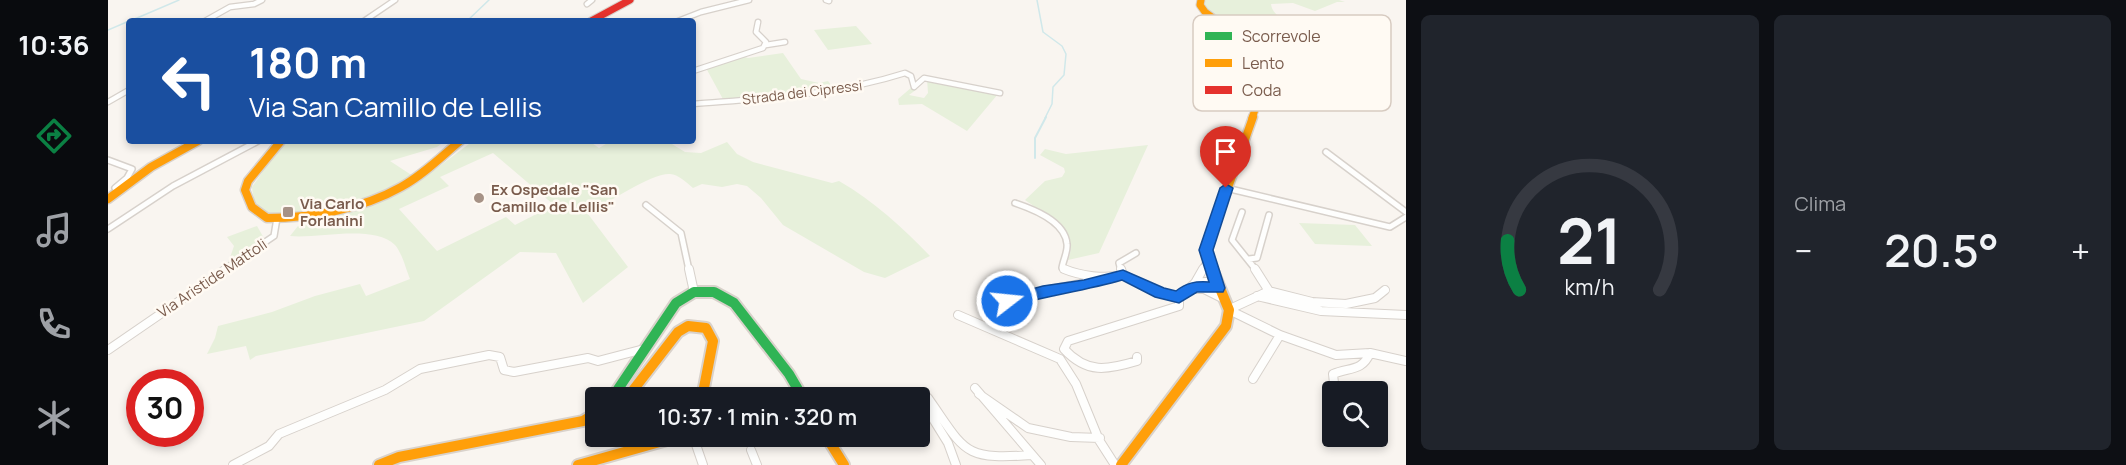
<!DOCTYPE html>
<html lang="it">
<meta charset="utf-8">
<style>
:root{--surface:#171b24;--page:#20242c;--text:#f1f3f6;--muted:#9ea1a6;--line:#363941;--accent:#0b8043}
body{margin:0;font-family:Manrope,sans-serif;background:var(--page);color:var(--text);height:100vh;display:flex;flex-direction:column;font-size:22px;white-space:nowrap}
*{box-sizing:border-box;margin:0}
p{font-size:20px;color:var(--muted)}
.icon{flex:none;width:33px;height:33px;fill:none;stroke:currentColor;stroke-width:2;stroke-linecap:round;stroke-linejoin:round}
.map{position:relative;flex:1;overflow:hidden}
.sheet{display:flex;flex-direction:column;gap:15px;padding:15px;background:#0d0f14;width:720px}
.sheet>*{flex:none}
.banner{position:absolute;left:18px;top:18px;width:570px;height:126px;border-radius:6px;box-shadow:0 3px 9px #0003;background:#1a4fa0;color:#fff;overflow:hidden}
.tools{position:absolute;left:1214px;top:381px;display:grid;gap:12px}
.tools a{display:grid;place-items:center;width:66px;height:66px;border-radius:6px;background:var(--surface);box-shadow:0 3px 9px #0003;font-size:30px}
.speed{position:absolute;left:18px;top:369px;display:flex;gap:12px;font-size:30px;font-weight:700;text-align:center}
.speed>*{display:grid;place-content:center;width:78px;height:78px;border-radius:50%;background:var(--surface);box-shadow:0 3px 9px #0003;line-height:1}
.speed .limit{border:9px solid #d22;background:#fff;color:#111}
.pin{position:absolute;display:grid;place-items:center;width:51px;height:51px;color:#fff;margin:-62px -26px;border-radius:50% 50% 50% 0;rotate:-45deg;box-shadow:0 0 6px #0007}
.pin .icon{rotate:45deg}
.me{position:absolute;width:66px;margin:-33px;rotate:74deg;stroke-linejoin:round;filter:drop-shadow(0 0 4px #0008)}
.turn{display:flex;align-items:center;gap:21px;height:126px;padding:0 24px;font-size:27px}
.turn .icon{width:78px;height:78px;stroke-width:2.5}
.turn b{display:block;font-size:42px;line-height:51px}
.big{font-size:45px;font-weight:600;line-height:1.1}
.sheet .card{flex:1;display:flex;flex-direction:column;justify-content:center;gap:9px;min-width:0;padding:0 21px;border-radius:9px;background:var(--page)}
.sheet .dial{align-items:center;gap:0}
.dial svg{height:156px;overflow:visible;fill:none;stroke:var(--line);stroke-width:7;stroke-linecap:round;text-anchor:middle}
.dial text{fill:var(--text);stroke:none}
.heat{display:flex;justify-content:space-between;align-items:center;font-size:33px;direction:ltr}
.sheet .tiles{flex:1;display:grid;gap:15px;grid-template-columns:repeat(2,1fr)}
.trip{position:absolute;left:477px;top:387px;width:345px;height:60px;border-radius:6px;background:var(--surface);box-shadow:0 3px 9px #0003;font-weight:600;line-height:60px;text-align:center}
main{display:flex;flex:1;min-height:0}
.dock{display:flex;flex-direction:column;width:108px;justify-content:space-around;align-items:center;background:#090b0e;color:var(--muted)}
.dock .icon{width:42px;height:42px}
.dock .active{color:var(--accent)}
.dock b{font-size:27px;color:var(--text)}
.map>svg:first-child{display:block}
.green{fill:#e7f0db;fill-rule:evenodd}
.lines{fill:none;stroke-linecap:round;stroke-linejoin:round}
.stream-far1{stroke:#d0e8ea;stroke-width:1.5}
.stream{stroke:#d0e8ea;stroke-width:2}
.street-far2-casing{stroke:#d7d1cb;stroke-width:7}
.street-far1-casing{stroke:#d7d1cb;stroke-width:8}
.street-casing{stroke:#d7d1cb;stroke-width:10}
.fast-casing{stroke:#d9d2cb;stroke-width:14}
.slow-far2-casing{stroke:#d9d2cb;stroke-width:9}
.slow-far1-casing{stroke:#d9d2cb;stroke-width:11}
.slow-casing{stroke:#d9d2cb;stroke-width:14}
.jam-casing{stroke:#d9d2cb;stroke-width:9}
.street-far2{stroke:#fefefd;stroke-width:4.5}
.street-far1{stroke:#fefefd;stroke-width:5}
.street{stroke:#fefefd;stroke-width:8}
.fast{stroke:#30b455;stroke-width:10}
.slow-far2{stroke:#ff9f0a;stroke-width:7}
.slow-far1{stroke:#ff9f0a;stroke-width:8}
.slow{stroke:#ff9f0a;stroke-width:10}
.jam{stroke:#e5322d;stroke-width:7}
.route{fill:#1a73e8;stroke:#114b97;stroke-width:1.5}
.poi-dot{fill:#a69286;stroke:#fffaf3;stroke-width:2}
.labels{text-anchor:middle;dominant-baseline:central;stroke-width:5;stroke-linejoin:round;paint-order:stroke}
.far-street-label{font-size:14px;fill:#7a5c4d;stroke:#fffaf3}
.poi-label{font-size:15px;font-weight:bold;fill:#7a5c4d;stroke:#fffaf3;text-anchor:start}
.street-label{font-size:15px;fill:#7a5c4d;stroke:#fffaf3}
.key{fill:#fffaf3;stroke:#d7cbc1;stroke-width:1.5}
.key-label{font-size:16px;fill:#7a5c4d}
</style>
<main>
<nav class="dock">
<b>10:36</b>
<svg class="icon active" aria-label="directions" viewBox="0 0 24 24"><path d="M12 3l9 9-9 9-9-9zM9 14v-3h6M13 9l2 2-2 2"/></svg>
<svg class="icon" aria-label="music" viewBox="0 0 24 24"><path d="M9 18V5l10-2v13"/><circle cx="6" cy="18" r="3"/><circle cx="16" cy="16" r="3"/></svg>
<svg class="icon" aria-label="phone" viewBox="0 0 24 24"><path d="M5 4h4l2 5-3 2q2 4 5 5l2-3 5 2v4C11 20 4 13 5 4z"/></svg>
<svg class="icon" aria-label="climate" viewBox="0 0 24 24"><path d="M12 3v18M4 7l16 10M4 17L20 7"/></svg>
</nav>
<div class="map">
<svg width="1298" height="465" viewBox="0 0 1298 465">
<rect width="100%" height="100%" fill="#f9f5f0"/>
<path class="green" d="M1098 0H1231L1237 2H1229L1207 11 1185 3 1163 4C1164 15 1178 22 1188 24L1191 20 1204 17C1220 48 1248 45 1272 63L1262 66 1152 46 1144 35 1146 28 1131 33 1098 9 1096 3Z
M748 26 764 44 720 50 706 30Z
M675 53 693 79 711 83 720 81 727 90 616 101 598 68 634 56 640 58Z
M819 79 890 94 859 131 814 104 791 105 790 99 804 87 809 89 801 95 816 98 820 93Z
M176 141H337L329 147 282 161 305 176 256 200 203 211 161 216C150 208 145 201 144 187Z
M365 141H481L491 148 503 141H559L577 152 593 153 619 142 629 154 645 162 724 183 731 181C766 201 795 228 822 256L777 278 756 272 675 225 653 198 639 186 629 184 614 187 594 184 585 188C579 183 569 173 561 174 542 174 498 204 480 214L520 267 475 303 448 253 412 252 316 321 148 356 142 360 138 346 99 354 107 338 110 326 164 312 207 296 252 284 258 296 302 279C298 269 294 253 287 245 265 224 210 239 182 236L190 226 213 222 220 216 269 203 305 186ZM385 153 446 205 407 225 398 217 329 251 291 209 341 186 332 177Z
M1040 145 991 253 960 260C972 234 936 213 917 200L937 181 954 177 957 172 956 168 932 155 937 149 958 154Z
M1191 223 1247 225 1264 246 1207 244Z
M149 226 157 240 119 266 126 246 119 237Z"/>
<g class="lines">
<path class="stream-far1" d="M929 0 935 32 954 46 958 54 956 75 945 87 944 104 937 118
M22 21 71 0
M359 21 381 0
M0 30 21 21"/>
<path class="stream" d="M927 158V138L938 117"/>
<defs>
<path id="street-far2" d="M718 0 721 1
M479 4 484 0
M97 21 122 7 146 4 154 0
M256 21 287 0
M570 21 593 12 641 0
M658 45 677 42
M585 71 655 48 658 42 648 32 650 22
M0 102 21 90
M585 104C657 98 728 95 797 73L803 76 806 87 816 78 892 93"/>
<path id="street-far1" d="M1218 152 1298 212
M0 160 24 169 19 178 7 188
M1118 188 1282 227 1298 217
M907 203C925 209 957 221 959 244 960 252 955 260 954 268L959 270
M538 205 573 233 581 270
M1134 212 1124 240 1148 270
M0 229 65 186 150 141
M1141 259 1149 258 1161 215
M116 270 166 236 169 218
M1013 270 1011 263 1028 253
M1094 270 1100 259"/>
<path id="street" d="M581 269 586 292
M956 269C973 276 996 279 1015 275L1013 269
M1147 269 1161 291
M1015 275 1052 293 1071 298
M1087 283 1108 281
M1081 289H1096L1114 298
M1149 296 1213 311 1298 315
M899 301 935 291 1005 278
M1122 309 1161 291 1204 302 1238 304 1267 298 1277 290
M1121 310 1172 335 1228 355 1262 353C1254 372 1241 367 1225 374L1227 392
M850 315 952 359 968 384 991 440 1007 465
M0 350 118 269
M1262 353 1298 361
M1029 357V361C999 370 979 374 956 349L960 341 1071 306V298L1087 283 1095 269
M1145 379 1172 335
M867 388 933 465
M871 394 920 428 963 437 992 438
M585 436 595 465
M643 450 649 465
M125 465 161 446 171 434 277 390 312 369 381 355 392 357 396 370 406 372 480 358 490 361 536 349
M848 465 840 443 814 401 820 398C858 452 854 460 924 455"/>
<path id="fast" d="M504 398 568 303 586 292H606L626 303 681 374 695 398"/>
<path id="slow-far2" d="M1093 0 1092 5 1097 12 1142 45 1161 71 1144 118"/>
<path id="slow-far1" d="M173 141 140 181 137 190 144 207 159 218C204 218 254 209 293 187 315 175 333 157 352 141
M0 199 43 167 90 141
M1104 270 1098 250 1145 117"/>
<path id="slow" d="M519 398 570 332 580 326 598 328 605 341 594 398
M718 436 736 465
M271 465 291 457 475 421 488 413
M470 465 573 436
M1013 465 1118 326 1121 310 1104 269"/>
<path id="jam" d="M483 21 522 0"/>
</defs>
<use href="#street-far2" class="street-far2-casing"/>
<use href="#street-far1" class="street-far1-casing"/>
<use href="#street" class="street-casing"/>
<use href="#fast" class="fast-casing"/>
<use href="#slow-far2" class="slow-far2-casing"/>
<use href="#slow-far1" class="slow-far1-casing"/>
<use href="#slow" class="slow-casing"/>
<use href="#jam" class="jam-casing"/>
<use href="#street-far2" class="street-far2"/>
<use href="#street-far1" class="street-far1"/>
<use href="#street" class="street"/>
<use href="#fast" class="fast"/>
<use href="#slow-far2" class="slow-far2"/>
<use href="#slow-far1" class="slow-far1"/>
<use href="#slow" class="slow"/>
<use href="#jam" class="jam"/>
</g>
<path class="route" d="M1118 184 1125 188 1105 250 1117 288 1115 292H1089L1071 303 1047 297 1014 280C976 291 937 296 899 307L894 305 892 301 894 297 935 286 976 280 1015 270 1056 288 1068 291C1078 283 1087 281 1101 282L1091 250 1112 188Z"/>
<g class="poi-dot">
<circle cx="371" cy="198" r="6"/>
<rect x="174" y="206" width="12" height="12" rx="3"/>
</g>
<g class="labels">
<g class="far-street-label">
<text transform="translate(694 92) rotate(-7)">Strada dei Cipressi</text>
</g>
<g class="poi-label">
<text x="383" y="189">Ex Ospedale "San<tspan x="383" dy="17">Camillo de Lellis"</tspan></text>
<text x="192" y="203">Via Carlo<tspan x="192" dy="17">Forlanini</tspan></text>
</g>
<g class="street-label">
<text transform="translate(104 278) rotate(-34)">Via Aristide Mattoli</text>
</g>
</g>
<rect x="1085" y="15" width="198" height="96" rx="9" class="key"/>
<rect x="1097" y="32" width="27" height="8" fill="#30b455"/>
<rect x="1097" y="59" width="27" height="8" fill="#ff9f0a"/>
<rect x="1097" y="86" width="27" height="8" fill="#e5322d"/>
<g class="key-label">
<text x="1134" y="42">Scorrevole</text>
<text x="1134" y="69">Lento</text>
<text x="1134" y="96">Coda</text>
</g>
</svg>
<div class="tools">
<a><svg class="icon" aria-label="search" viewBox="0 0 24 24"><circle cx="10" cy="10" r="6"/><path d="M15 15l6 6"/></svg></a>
</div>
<div class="speed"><div class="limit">30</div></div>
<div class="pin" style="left:1118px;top:188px;background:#d93025"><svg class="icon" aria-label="arrive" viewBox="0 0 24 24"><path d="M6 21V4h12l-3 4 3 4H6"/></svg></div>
<svg class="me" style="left:899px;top:301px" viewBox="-20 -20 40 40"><circle r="17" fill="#1a73e8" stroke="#fff" stroke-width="3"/><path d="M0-11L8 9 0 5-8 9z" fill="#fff"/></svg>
<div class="trip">10:37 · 1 min · 320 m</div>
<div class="banner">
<div class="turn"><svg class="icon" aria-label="left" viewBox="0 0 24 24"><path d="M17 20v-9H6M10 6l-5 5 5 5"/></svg><div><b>180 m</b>Via San Camillo de Lellis</div></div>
</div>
</div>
<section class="sheet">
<div class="tiles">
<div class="card dial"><svg viewBox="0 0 100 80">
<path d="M14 69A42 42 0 1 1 86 69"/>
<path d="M14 69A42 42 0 0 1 8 44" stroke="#0b8043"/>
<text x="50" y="56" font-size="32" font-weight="700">21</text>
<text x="50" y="72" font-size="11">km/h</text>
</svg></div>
<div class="card"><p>Clima</p>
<div class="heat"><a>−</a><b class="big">20.5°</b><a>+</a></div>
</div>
</div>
</section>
</main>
